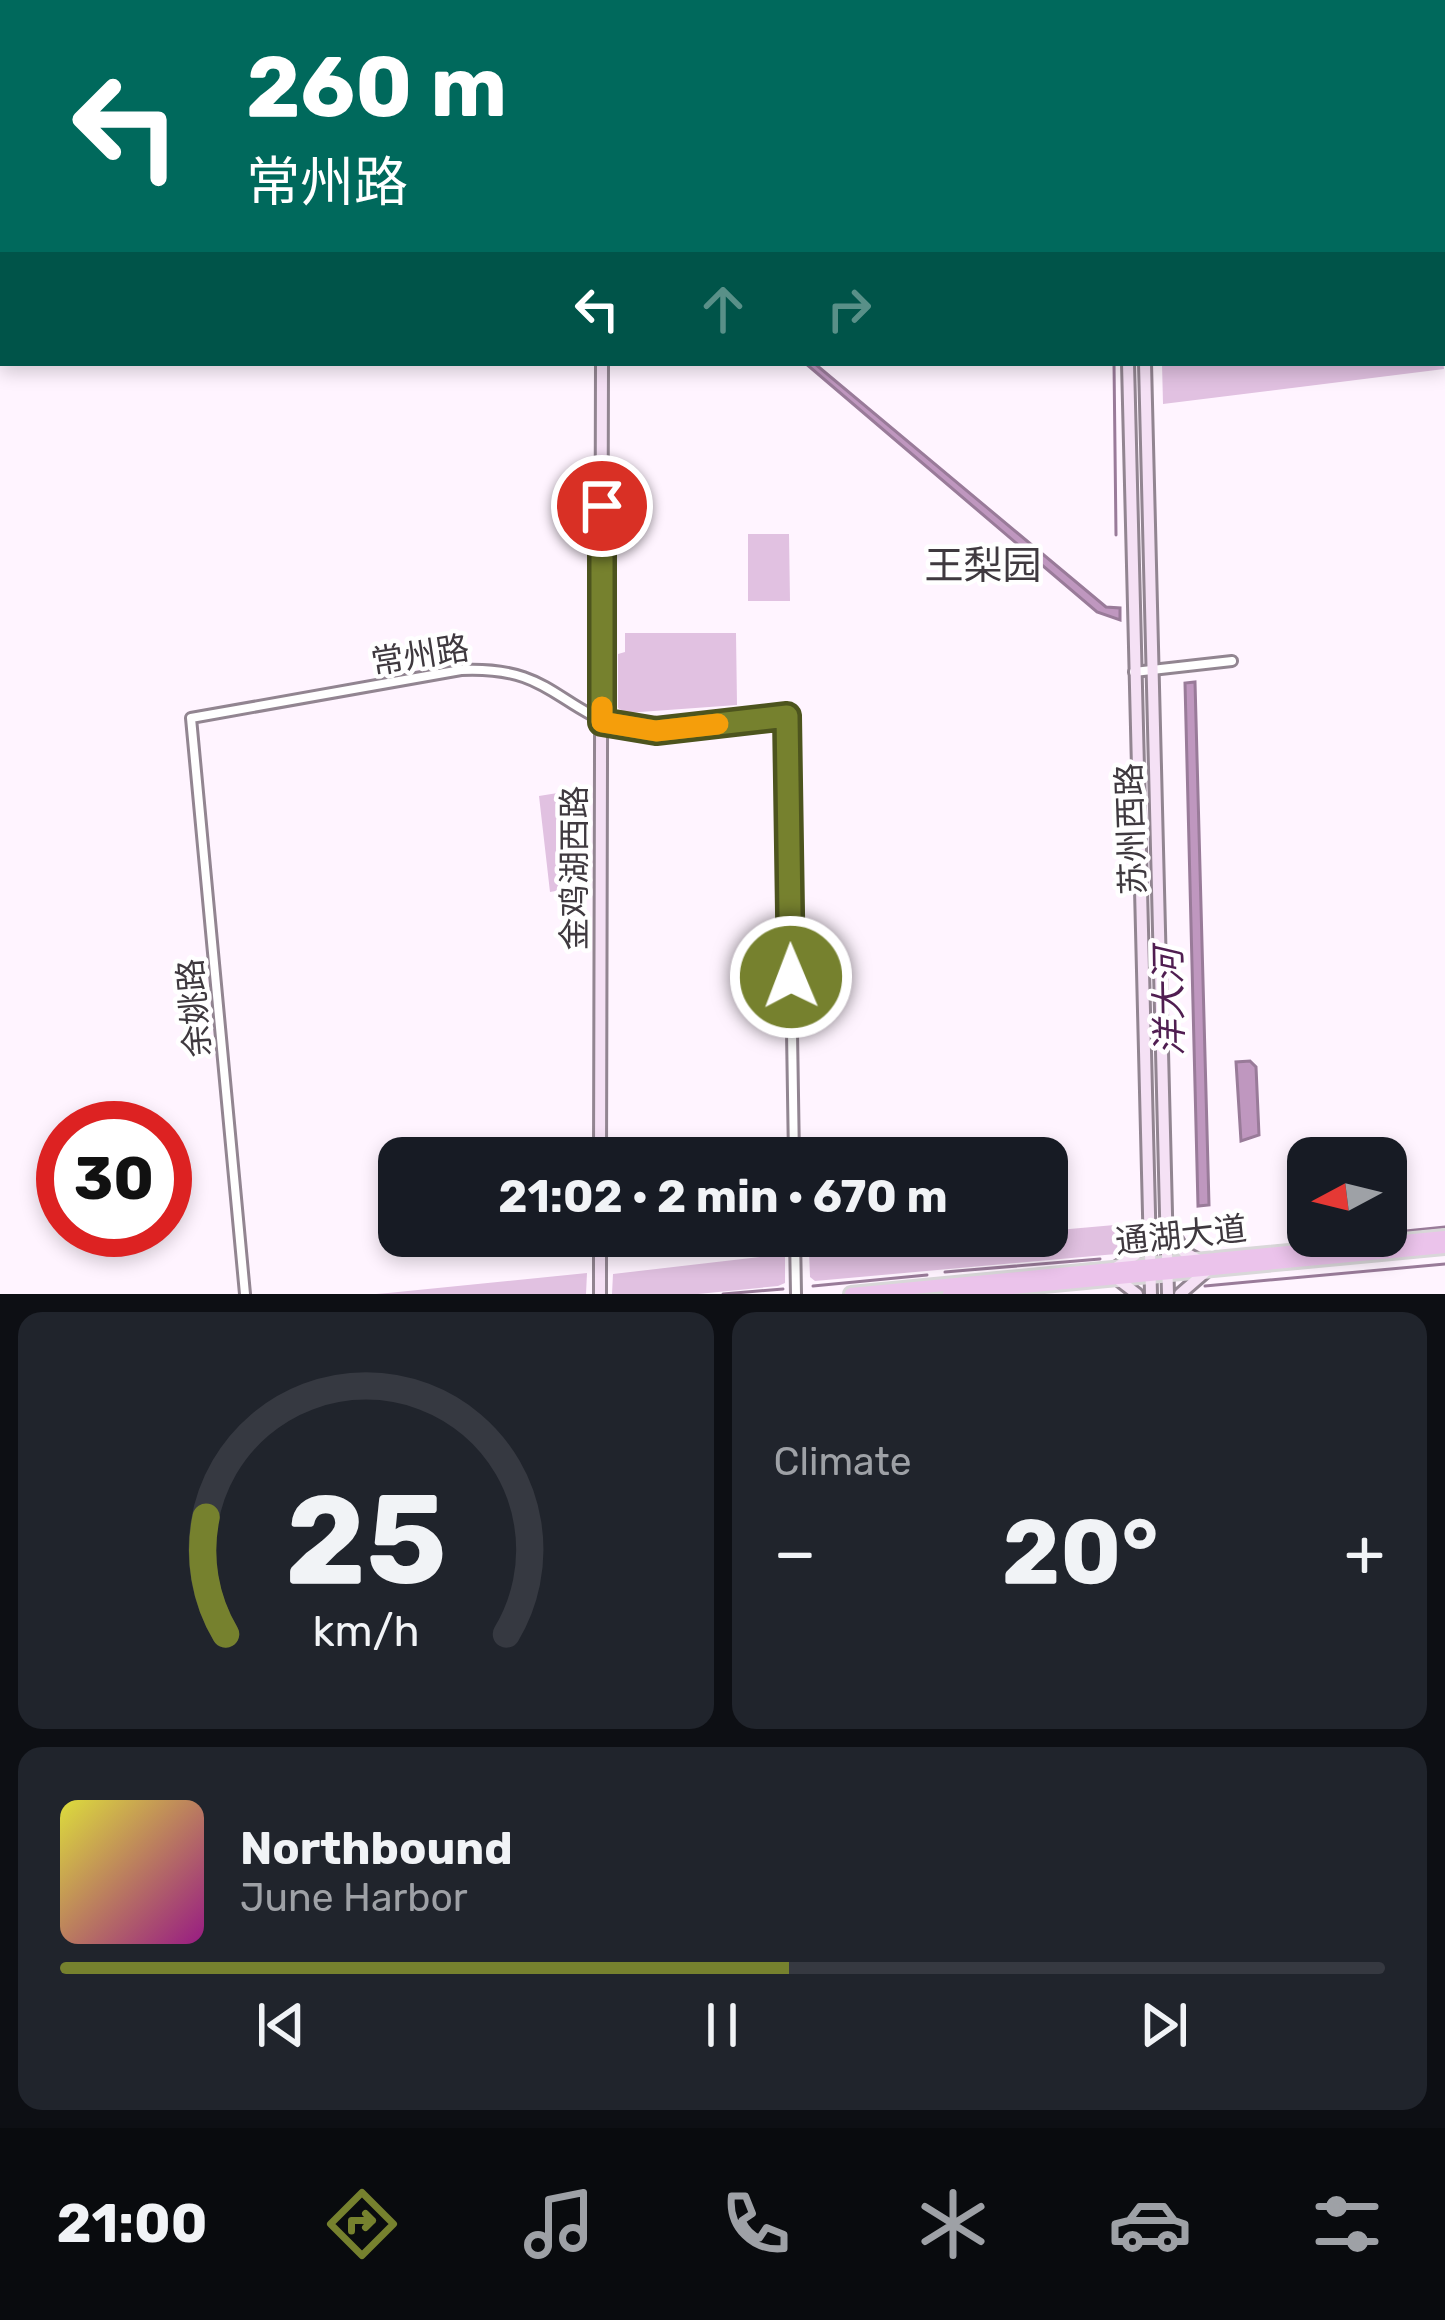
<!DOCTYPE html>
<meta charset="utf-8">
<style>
:root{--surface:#171b24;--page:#20242c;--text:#f1f3f6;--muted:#9ea1a6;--line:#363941;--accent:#76812e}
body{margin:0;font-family:Rubik,"Noto Sans SC",sans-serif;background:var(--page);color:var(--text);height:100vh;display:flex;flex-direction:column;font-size:45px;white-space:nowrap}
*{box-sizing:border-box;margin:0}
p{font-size:39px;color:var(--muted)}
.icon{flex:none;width:66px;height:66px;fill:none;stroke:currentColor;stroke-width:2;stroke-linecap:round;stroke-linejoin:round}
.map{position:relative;height:1294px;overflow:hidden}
.sheet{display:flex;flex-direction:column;gap:18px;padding:18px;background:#0d0f14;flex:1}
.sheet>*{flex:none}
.guide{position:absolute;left:0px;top:0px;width:1446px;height:366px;box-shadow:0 6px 18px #0003;background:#00695c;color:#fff;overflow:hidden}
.needle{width:78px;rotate:263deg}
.controls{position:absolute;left:1287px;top:1137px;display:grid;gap:24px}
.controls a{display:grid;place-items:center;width:120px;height:120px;border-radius:24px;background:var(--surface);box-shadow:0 6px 18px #0003;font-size:60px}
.speed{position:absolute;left:36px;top:1101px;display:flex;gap:24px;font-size:60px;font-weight:700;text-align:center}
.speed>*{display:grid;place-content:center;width:156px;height:156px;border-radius:50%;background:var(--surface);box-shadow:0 6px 18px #0003;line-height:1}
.speed .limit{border:18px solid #d22;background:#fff;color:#111}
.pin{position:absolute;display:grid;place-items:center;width:102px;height:102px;color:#fff;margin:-51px;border:6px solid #fff;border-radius:50%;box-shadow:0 3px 12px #0007}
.me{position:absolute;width:132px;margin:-66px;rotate:359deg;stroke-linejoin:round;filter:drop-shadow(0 0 9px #0008)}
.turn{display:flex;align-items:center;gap:42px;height:252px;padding:0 48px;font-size:54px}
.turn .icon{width:156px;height:156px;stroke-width:2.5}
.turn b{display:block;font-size:84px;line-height:102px}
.lanes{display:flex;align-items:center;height:114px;padding:0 48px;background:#0003;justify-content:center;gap:60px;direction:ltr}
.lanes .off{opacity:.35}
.big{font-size:90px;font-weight:700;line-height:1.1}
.sheet .tile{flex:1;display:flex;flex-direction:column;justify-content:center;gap:18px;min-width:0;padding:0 42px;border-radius:24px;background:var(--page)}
.sheet .dial{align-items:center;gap:0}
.dial svg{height:312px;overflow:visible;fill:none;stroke:var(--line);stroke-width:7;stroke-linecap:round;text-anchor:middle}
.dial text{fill:var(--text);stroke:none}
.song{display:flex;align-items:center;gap:36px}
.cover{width:144px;height:144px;border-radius:18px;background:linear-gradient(135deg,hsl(60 70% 55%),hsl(310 70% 35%))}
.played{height:12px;border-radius:6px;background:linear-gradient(90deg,var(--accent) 55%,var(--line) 55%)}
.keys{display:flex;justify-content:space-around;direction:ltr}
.heat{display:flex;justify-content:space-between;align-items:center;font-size:66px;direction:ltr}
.sheet .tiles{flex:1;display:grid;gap:18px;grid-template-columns:1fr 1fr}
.tile:last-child{grid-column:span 2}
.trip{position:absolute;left:378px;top:1137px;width:690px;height:120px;border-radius:24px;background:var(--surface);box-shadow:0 6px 18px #0003;font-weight:700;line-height:120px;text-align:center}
.menu{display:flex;height:192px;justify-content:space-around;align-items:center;background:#090b0e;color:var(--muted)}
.menu .icon{width:84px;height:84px}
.menu .active{color:var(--accent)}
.menu b{font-size:54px;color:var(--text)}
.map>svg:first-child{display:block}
.green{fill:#e1c1e1}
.water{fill:#bf97bf;stroke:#997b99;stroke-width:3}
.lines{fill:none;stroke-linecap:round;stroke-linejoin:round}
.stream{stroke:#997b99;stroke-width:3}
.street-casing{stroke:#928591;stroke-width:14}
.secondary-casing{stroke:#928591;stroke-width:16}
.primary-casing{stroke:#d9d7d9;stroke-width:18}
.street{stroke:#fff;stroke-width:8}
.secondary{stroke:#f5e1f5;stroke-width:10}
.primary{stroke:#ebc3eb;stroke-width:12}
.route-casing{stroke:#4d541e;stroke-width:30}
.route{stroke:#76812e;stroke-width:21}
.slow{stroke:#f59e0b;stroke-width:21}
.labels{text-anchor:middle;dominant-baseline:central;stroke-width:9;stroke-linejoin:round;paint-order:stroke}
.street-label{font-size:33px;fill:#3f393f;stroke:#fff}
.water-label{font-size:36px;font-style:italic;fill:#501e51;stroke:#fff}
.quarter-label{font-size:39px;fill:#3f393f;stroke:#fff}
</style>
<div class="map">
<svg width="1445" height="1294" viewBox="0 0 1445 1294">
<rect width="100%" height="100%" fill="#fff4ff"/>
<path class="green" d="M1443 359 1444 369 1163 404 1162 363Z
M748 534H789L790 601H748Z
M625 633H736L737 705 626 713 618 708V654L625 652Z
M576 790 577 804 567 808 572 888 550 892 539 796Z
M1137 1223 1135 1237 1116 1254 815 1281 810 1277 809 1252 1047 1236V1231Z
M785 1254V1283L778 1286 698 1294H612L613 1274Z
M587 1273 586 1294H376L388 1293Z"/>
<path class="water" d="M805 363H814L1106 607 1120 608V620L1097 612Z
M1195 682 1209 1205 1198 1206 1185 683Z
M1250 1061 1256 1067 1259 1135 1241 1141 1236 1062Z"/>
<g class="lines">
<path class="stream" d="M1114 363 1116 535
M1386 1233 1445 1227
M1313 1240 1353 1236
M945 1272 1100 1259
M813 1286 927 1275
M1205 1286 1445 1264
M723 1294 783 1289"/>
<defs>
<path id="street" d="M1134 672 1232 661
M795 1236 796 1294
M245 1294 191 718 461 670C551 666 554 707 626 729L787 716 794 1158"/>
<path id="secondary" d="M602 0V3
M1116 0V3
M1136 0V3
M1345 3 1363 0
M1416 3 1433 0
M0 237H3
M0 247H3
M1128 363 1151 1294
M1145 363 1168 1294
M600 1158 602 363
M1171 1229 1184 1252 1197 1259
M1117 1267 1135 1255 1148 1234
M1116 1278 1137 1294
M600 1294V1236
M1180 1294 1209 1269"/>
<path id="primary" d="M851 1294 1445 1237
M949 1294 1445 1247"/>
</defs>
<use href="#street" class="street-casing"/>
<use href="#secondary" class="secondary-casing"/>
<use href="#primary" class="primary-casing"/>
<use href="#street" class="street"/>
<use href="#secondary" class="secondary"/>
<use href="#primary" class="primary"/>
</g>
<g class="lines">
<defs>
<path id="route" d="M602 506V722L656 731 787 716 791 977"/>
</defs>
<use href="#route" class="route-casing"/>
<use href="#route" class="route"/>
<path class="slow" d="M602 707V722L656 731 718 724"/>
</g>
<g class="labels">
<g class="street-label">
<text transform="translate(420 655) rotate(-9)">常州路</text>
<text transform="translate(1131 829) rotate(-92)">苏州西路</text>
<text transform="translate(574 868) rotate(-90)">金鸡湖西路</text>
<text transform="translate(194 1008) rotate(-95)">余姚路</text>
<text transform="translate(1181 1235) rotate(-6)">通湖大道</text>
</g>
<g class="water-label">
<text transform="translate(1169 1002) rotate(-91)">洋大河</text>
</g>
<g class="quarter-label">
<text x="983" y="566">王梨园</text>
</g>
</g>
</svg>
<div class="controls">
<a><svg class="needle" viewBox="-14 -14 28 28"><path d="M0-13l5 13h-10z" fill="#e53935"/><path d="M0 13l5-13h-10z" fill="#9ea1a6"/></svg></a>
</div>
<div class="speed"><div class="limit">30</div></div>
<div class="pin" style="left:602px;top:506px;background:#d93025"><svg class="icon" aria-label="arrive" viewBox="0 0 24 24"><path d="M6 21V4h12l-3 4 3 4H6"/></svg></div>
<svg class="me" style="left:791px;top:977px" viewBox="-20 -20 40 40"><circle r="17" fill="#76812e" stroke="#fff" stroke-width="3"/><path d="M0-11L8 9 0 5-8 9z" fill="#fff"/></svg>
<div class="trip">21:02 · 2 min · 670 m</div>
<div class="guide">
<div class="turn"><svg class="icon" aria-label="left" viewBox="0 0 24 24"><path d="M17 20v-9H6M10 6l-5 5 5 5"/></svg><div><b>260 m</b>常州路</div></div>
<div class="lanes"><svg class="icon" aria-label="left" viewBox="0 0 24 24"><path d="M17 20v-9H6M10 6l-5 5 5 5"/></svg><svg class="icon off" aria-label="ahead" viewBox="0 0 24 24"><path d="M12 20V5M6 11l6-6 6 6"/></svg><svg class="icon off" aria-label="right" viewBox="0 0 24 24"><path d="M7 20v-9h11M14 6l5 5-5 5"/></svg></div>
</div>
</div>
<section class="sheet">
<div class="tiles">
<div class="tile dial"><svg viewBox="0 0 100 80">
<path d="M14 69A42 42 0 1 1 86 69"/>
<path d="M14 69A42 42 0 0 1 9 39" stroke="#76812e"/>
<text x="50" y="56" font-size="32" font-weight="700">25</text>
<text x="50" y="72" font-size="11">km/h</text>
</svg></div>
<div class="tile"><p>Climate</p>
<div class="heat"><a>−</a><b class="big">20°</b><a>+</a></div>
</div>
<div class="tile">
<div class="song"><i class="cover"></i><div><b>Northbound</b><p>June Harbor</p></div></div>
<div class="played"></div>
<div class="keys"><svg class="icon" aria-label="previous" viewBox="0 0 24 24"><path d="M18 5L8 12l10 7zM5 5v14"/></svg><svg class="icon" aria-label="pause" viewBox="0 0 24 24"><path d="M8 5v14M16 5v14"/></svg><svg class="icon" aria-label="next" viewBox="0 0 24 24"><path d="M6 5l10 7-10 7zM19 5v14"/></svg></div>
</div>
</div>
</section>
<nav class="menu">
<b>21:00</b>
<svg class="icon active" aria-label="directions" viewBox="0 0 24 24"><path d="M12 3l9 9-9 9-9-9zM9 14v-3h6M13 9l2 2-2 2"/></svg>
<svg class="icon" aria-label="music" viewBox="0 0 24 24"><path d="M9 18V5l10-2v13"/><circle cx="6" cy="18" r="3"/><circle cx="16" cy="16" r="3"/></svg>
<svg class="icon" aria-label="phone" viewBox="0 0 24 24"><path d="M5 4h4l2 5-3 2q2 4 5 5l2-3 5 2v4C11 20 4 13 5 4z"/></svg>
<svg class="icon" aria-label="climate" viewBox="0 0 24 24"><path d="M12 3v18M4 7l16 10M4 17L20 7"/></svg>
<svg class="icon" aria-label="car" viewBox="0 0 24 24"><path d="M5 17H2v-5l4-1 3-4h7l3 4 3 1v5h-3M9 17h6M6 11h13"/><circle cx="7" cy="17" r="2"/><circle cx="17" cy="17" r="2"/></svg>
<svg class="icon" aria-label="filters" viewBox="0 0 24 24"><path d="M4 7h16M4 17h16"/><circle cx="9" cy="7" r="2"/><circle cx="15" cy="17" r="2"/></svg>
</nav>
